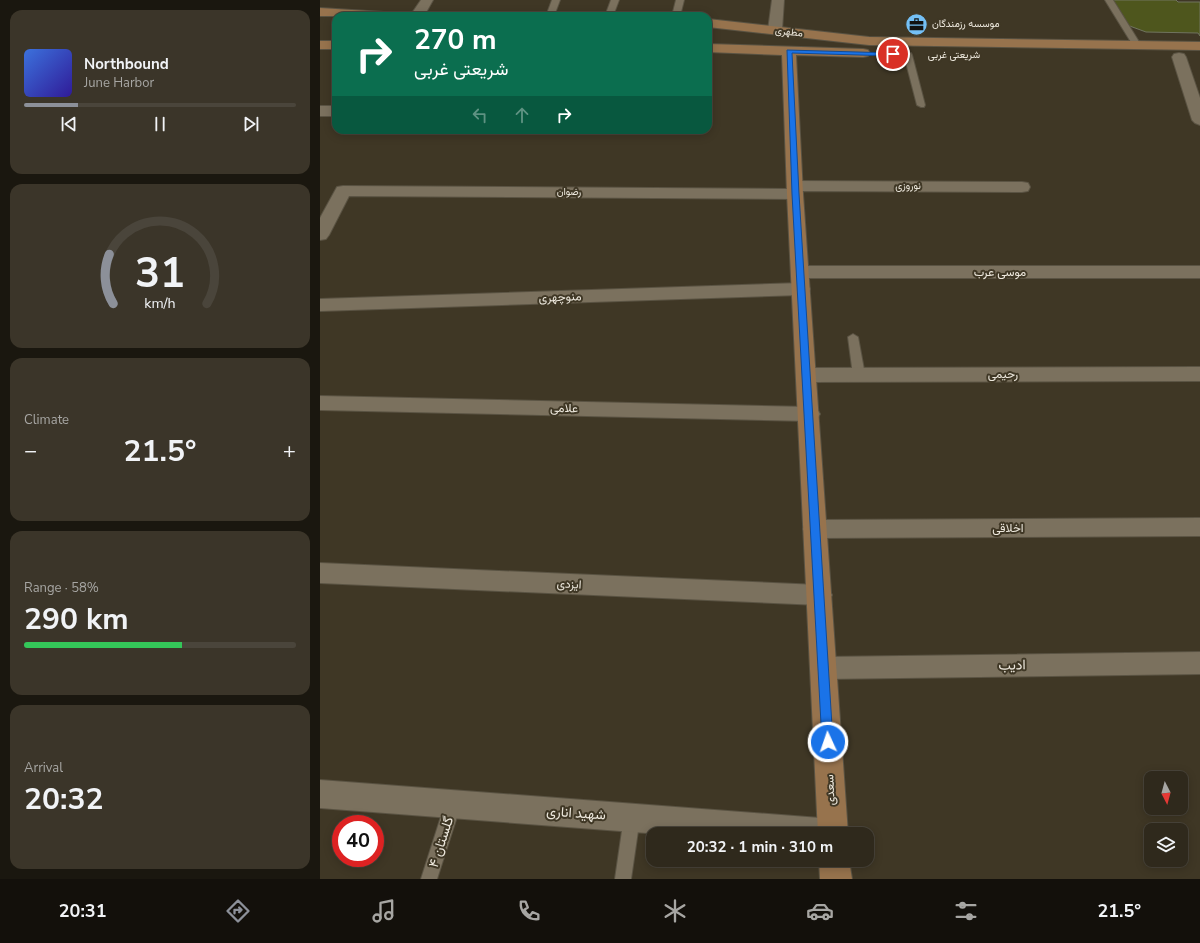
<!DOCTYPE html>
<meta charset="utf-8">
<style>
:root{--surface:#2f291c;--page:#3b3529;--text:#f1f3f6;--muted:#a7a6a3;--line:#4a453b;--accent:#8c9099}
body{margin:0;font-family:"Nunito Sans",Vazirmatn,sans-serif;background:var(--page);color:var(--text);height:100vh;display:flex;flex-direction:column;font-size:15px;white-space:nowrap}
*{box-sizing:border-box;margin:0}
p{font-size:13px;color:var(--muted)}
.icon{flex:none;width:22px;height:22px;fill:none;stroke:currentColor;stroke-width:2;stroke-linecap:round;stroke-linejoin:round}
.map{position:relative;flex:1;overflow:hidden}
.details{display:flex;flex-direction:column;gap:10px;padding:10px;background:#1a170f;width:320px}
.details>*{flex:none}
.hud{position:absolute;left:12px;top:12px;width:380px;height:122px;border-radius:12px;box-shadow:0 2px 10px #0003,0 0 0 1px var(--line);background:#0b6e4f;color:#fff;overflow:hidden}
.needle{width:26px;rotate:174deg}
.controls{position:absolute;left:824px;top:771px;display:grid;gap:8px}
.controls a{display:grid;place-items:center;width:44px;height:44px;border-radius:8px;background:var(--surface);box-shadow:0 2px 10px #0003,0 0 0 1px var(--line);font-size:20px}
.speed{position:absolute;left:12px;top:815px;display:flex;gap:8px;font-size:20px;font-weight:700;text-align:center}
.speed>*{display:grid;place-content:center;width:52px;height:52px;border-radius:50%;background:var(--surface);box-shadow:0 2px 10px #0003,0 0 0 1px var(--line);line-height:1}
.speed .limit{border:6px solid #d22;background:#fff;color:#111}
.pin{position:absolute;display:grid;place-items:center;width:34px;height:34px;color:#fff;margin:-17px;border:2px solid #fff;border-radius:50%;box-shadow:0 1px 4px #0007}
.me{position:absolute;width:44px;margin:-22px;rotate:357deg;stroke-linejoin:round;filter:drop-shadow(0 0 3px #0008)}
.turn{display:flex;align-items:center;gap:14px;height:84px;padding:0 16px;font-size:18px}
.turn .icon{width:52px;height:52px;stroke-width:2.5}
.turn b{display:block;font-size:28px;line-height:34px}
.lanes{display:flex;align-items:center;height:38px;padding:0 16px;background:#0003;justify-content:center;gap:20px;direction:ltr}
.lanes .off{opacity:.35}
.big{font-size:30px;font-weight:700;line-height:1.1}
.details .widget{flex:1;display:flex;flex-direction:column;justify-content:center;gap:6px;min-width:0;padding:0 14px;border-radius:12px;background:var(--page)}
.details .dial{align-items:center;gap:0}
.dial svg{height:104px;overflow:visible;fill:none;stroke:var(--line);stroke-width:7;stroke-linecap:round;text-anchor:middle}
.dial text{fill:var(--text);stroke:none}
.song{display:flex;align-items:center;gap:12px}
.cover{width:48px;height:48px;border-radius:6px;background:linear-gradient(135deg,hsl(220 70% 55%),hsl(250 70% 35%))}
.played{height:4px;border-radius:2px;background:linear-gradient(90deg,var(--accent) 20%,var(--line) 20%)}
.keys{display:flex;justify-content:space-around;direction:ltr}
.heat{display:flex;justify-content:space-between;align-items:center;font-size:22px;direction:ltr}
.charge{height:6px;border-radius:3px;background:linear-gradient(90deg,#34c759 58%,var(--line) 0)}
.trip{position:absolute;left:326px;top:827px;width:228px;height:40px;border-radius:12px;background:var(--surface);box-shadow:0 2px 10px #0003,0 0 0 1px var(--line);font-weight:700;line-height:40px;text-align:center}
.dock{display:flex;height:64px;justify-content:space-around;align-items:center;background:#13100b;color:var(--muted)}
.dock .icon{width:28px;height:28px}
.dock .current{color:var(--accent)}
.dock b{font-size:18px;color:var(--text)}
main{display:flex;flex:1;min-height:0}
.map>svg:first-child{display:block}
.building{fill:#4e561d;stroke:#70745f}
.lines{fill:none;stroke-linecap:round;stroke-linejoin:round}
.lane-casing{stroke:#5a5343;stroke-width:2}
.street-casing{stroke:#5a5343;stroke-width:2}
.secondary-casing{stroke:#5a5343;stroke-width:2}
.lane{fill:#7b715e;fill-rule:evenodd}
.street{fill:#7b715e;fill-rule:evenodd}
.secondary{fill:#97734d;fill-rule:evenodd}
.route{fill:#1a73e8;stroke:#114b97}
.labels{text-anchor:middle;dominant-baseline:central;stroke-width:4;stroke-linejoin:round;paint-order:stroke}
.far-poi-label{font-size:10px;fill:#ede8dd;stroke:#3f3725;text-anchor:start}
.far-street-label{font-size:10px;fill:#ede8dd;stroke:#3f3725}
.street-label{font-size:12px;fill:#ede8dd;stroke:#3f3725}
.near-street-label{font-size:14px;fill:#ede8dd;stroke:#3f3725}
</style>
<main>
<section class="details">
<div class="widget">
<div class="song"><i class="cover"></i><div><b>Northbound</b><p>June Harbor</p></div></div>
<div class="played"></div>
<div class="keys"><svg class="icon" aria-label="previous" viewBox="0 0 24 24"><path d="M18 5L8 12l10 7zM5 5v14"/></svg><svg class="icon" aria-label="pause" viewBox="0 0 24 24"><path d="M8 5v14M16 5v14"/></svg><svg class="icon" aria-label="next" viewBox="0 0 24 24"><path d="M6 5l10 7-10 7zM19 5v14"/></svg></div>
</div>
<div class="widget dial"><svg viewBox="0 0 100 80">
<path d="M14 69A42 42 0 1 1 86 69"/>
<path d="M14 69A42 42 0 0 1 11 31" stroke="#8c9099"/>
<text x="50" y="56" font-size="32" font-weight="700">31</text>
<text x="50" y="72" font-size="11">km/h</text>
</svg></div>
<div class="widget"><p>Climate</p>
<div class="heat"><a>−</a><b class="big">21.5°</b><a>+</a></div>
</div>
<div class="widget"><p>Range · 58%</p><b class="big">290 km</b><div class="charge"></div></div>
<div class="widget"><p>Arrival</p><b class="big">20:32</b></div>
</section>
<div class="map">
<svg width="880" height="879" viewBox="0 0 880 879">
<rect width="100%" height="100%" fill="#3f3725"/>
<path class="building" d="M792 0H856L858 2H880V36L878 33 826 32 807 25Z"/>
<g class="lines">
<defs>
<path id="lane" d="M232 0H240L234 16H226Z
M291 0H299L293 16H285Z
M356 0H364L360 16H352Z
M785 0H793L821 45 820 47H814Z
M585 53H591L592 55 605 105 604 107H601L597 105 584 55Z
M533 334 538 337 545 375 543 378H535L533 375 528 337Z
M133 796 139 799 141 804 117 879H101L125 804 127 799Z
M312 809 318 812 320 817 311 879H295L304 817 306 812Z"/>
<path id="street" d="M101 0H113L104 16H90Z
M452 0H464L462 30 460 33H450L448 30Z
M859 53 864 54 866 57 880 98V125L875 123 872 120 852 57 854 54Z
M0 106H16V116H0Z
M475 181 702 182 708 183 710 187 708 191 702 192 481 191 483 194 481 198 475 199 29 196 9 235 6 239 0 240V218L17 187 23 186 469 189 467 186 469 182Z
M480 266H880V278H480L473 276 471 272 473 268Z
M481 283 488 285 490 289 488 293 481 295 0 311V299Z
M880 367V381L486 382 479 380 476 375 479 370 486 368Z
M0 396 489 407 497 409 500 414 497 419 489 421 0 410Z
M880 518V536L495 538 487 535 483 529 487 523 495 520Z
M0 563 499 585 508 588 512 595 508 602 499 605 0 583Z
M880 652V674L503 679 494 676 490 668 494 660 503 657Z
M0 780 513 819 524 823 528 833 340 834 0 808Z"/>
<path id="secondary" d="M0 8 64 12 69 13 71 16H0Z
M388 19 549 37 880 42V50L549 45 388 27Z
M0 41H16V49H0Z
M388 44 543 49 548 50 550 53 548 56 543 57 476 55 483 194 528 834H498L467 194 462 55 388 52Z
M499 860H529L532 879H500Z"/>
</defs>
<use href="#lane" class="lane-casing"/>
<use href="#street" class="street-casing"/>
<use href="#secondary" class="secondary-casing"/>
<use href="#lane" class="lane"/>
<use href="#street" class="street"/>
<use href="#secondary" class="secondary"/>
</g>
<path class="route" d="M467 50 573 53 576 54 573 56 472 53 479 194 513 742 512 746 508 748 503 746 502 742 472 194Z"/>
<defs>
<symbol id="office-disc" viewBox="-11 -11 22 22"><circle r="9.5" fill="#74c0f6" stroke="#3f3725"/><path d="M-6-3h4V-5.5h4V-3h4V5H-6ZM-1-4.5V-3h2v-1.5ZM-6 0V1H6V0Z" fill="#111"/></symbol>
</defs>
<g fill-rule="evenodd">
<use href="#office-disc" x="584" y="12" width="25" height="25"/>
</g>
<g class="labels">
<g class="far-poi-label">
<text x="612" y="24">موسسه رزمندگان</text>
</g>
<g class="far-street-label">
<text transform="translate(469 32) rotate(7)">مطهری</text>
<text x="634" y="55">شریعتی غربی</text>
<text x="588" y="186">نوروزی</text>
<text x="249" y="192">رضوان</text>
</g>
<g class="street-label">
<text x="680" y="272">موسی عرب</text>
<text transform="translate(240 297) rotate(-2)">منوچهری</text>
<text x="683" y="374">رحیمی</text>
<text transform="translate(244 408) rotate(1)">علامی</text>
<text x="688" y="528">اخلاقی</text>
<text transform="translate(249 584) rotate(3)">ایزدی</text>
<text transform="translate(510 790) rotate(-93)">سعدی</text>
</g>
<g class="near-street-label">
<text transform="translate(692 665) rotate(-1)">ادیب</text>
<text transform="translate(256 813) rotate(4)">شهید اناری</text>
<text transform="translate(121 842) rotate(-72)">گلستان ۴</text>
</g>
</g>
</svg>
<div class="controls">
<a><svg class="needle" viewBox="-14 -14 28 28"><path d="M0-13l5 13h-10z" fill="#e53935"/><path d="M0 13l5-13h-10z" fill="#a7a6a3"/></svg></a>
<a><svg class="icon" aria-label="layers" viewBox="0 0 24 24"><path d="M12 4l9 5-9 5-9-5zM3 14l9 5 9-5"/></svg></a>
</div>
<div class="speed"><div class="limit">40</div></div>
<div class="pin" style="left:573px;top:54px;background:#d93025"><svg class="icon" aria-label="arrive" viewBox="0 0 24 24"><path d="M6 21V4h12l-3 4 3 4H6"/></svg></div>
<svg class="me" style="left:508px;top:742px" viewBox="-20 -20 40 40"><circle r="17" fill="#1a73e8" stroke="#fff" stroke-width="3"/><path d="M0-11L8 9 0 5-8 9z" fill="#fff"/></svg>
<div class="trip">20:32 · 1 min · 310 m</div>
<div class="hud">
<div class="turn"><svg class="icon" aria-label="right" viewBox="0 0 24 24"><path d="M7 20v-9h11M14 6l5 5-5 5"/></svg><div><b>270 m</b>شریعتی غربی</div></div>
<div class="lanes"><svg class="icon off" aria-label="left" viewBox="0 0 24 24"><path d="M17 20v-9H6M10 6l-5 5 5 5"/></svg><svg class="icon off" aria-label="ahead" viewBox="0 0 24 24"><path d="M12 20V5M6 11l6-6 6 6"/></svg><svg class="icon" aria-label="right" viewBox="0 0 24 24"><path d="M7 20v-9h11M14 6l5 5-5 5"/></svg></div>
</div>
</div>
</main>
<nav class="dock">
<b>20:31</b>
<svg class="icon current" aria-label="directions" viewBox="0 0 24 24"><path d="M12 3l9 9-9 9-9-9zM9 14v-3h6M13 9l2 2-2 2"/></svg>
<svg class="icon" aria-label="music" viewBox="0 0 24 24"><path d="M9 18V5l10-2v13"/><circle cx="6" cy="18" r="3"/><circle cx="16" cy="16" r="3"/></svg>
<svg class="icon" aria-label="phone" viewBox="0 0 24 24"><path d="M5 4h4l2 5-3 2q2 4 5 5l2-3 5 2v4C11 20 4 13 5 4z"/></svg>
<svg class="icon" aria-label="climate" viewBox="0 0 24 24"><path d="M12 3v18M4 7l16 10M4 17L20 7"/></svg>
<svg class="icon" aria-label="car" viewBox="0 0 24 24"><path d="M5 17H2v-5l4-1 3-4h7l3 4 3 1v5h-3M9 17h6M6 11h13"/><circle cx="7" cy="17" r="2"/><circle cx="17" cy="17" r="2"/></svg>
<svg class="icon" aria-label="filters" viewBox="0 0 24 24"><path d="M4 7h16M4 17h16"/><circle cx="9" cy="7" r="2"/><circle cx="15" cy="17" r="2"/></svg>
<b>21.5°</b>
</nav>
